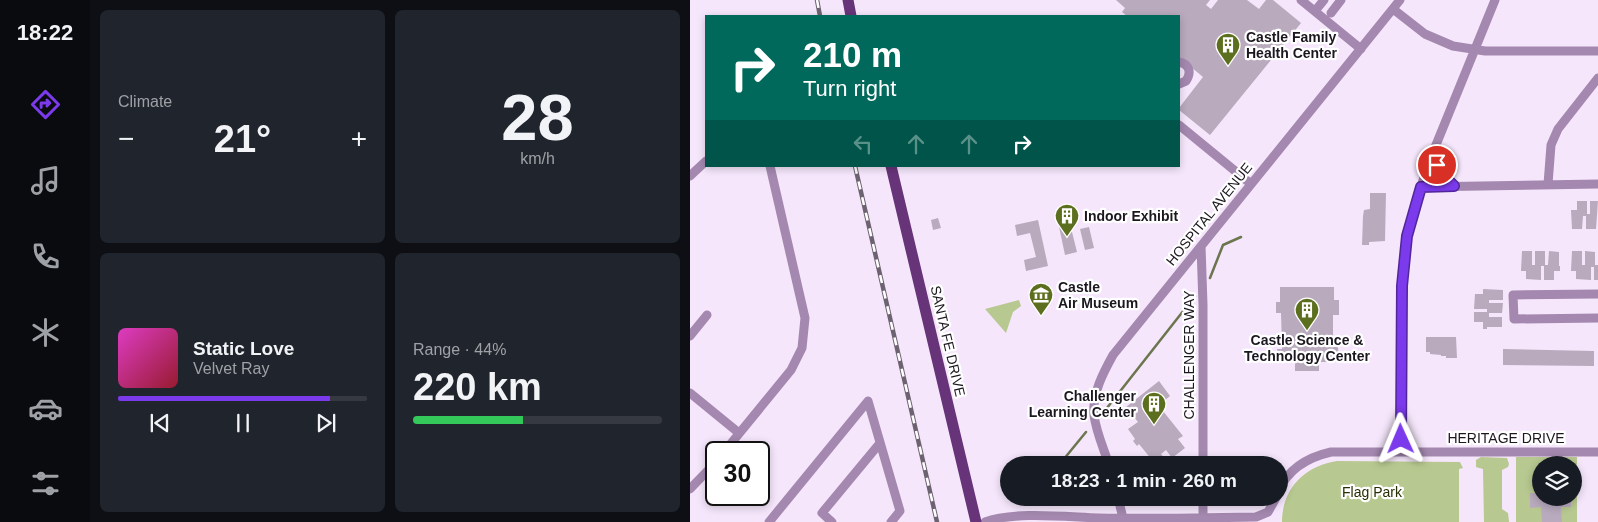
<!DOCTYPE html>
<meta charset="utf-8">
<style>
:root{--surface:#171b24;--page:#20242c;--text:#f1f3f6;--muted:#9ea1a6;--line:#363941;--accent:#7c3aed}
body{margin:0;font-family:Helvetica,sans-serif;background:var(--page);color:var(--text);height:100vh;display:flex;flex-direction:column;font-size:19px;white-space:nowrap}
*{box-sizing:border-box;margin:0}
p{font-size:16px;color:var(--muted)}
.icon{flex:none;width:28px;height:28px;fill:none;stroke:currentColor;stroke-width:2;stroke-linecap:round;stroke-linejoin:round}
.map{position:relative;flex:1;overflow:hidden}
.drawer{display:flex;flex-direction:column;gap:10px;padding:10px;background:#0d0f14;width:600px}
.drawer>*{flex:none}
.banner{position:absolute;left:15px;top:15px;width:475px;height:152px;border-radius:0px;box-shadow:0 2px 8px #0003;background:#00695c;color:#fff;overflow:hidden}
.controls{position:absolute;left:842px;top:456px;display:grid;gap:10px}
.controls a{display:grid;place-items:center;width:50px;height:50px;border-radius:50%;background:var(--surface);box-shadow:0 2px 8px #0003;font-size:25px}
.speed{position:absolute;left:15px;top:441px;display:flex;gap:10px;font-size:25px;font-weight:700;text-align:center}
.speed>*{display:grid;place-content:center;width:65px;height:65px;border-radius:50%;background:var(--surface);box-shadow:0 2px 8px #0003;line-height:1}
.speed .limit{border:2px solid #111;border-radius:8px;background:#fff;color:#111}
.pin{position:absolute;display:grid;place-items:center;width:42px;height:42px;color:#fff;margin:-21px;border:2px solid #fff;border-radius:50%;box-shadow:0 1px 5px #0007}
.me{position:absolute;width:55px;margin:-28px;rotate:359deg;stroke-linejoin:round;filter:drop-shadow(0 0 4px #0008)}
.turn{display:flex;align-items:center;gap:18px;height:105px;padding:0 15px;font-size:22px}
.turn .icon{width:65px;height:65px;stroke-width:2.5}
.turn b{display:block;font-size:35px;line-height:42px}
.lanes{display:flex;align-items:center;height:48px;padding:0 15px;background:#0003;justify-content:center;gap:25px;direction:ltr}
.lanes .off{opacity:.35}
.big{font-size:38px;font-weight:700;line-height:1.1}
.drawer .widget{flex:1;display:flex;flex-direction:column;justify-content:center;gap:8px;min-width:0;padding:0 18px;border-radius:8px;background:var(--page)}
.drawer .dial{align-items:center;gap:0}
.dial b{font-size:65px;line-height:1}
.song{display:flex;align-items:center;gap:15px}
.cover{width:60px;height:60px;border-radius:8px;background:linear-gradient(135deg,hsl(310 70% 55%),hsl(350 70% 35%))}
.played{height:5px;border-radius:2px;background:linear-gradient(90deg,var(--accent) 85%,var(--line) 85%)}
.keys{display:flex;justify-content:space-around;direction:ltr}
.heat{display:flex;justify-content:space-between;align-items:center;font-size:28px;direction:ltr}
.charge{height:8px;border-radius:4px;background:linear-gradient(90deg,#34c759 44%,var(--line) 0)}
.drawer .tiles{flex:1;display:grid;gap:10px;grid-template-columns:repeat(2,1fr)}
.trip{position:absolute;left:310px;top:456px;width:288px;height:50px;border-radius:25px;background:var(--surface);box-shadow:0 2px 8px #0003;font-weight:700;line-height:50px;text-align:center}
main{display:flex;flex:1;min-height:0}
.tabs{display:flex;flex-direction:column;width:90px;justify-content:space-around;align-items:center;background:#090b0e;color:var(--muted)}
.tabs .icon{width:35px;height:35px}
.tabs .active{color:var(--accent)}
.tabs b{font-size:22px;color:var(--text)}
.map>svg:first-child{display:block}
.green{fill:#b7c890;fill-rule:evenodd}
.lines{fill:none;stroke-linecap:round;stroke-linejoin:round}
.stream{stroke:#6b764f;stroke-width:2.5}
.building{fill:#b9aabe}
.minor{stroke:#a488af;stroke-width:9}
.major{stroke:#673479;stroke-width:11}
.rail-casing{stroke:#6d6370;stroke-width:4.5}
.rail{stroke:#fff;stroke-width:2.5;stroke-dasharray:8;stroke-linecap:butt}
.route-casing{stroke:#51269a;stroke-width:12}
.route{stroke:#7c3aed;stroke-width:9}
.labels{text-anchor:middle;dominant-baseline:central;stroke-width:4.5;stroke-linejoin:round;paint-order:stroke}
.poi-label{font-size:14px;font-weight:bold;fill:#1c161e;stroke:#fff;text-anchor:start}
.street-label{font-size:14px;fill:#1c161e;stroke:#fff}
.park-label{font-size:14px;fill:#263002;stroke:#fff}
</style>
<main>
<nav class="tabs">
<b>18:22</b>
<svg class="icon active" aria-label="directions" viewBox="0 0 24 24"><path d="M12 3l9 9-9 9-9-9zM9 14v-3h6M13 9l2 2-2 2"/></svg>
<svg class="icon" aria-label="music" viewBox="0 0 24 24"><path d="M9 18V5l10-2v13"/><circle cx="6" cy="18" r="3"/><circle cx="16" cy="16" r="3"/></svg>
<svg class="icon" aria-label="phone" viewBox="0 0 24 24"><path d="M5 4h4l2 5-3 2q2 4 5 5l2-3 5 2v4C11 20 4 13 5 4z"/></svg>
<svg class="icon" aria-label="climate" viewBox="0 0 24 24"><path d="M12 3v18M4 7l16 10M4 17L20 7"/></svg>
<svg class="icon" aria-label="car" viewBox="0 0 24 24"><path d="M5 17H2v-5l4-1 3-4h7l3 4 3 1v5h-3M9 17h6M6 11h13"/><circle cx="7" cy="17" r="2"/><circle cx="17" cy="17" r="2"/></svg>
<svg class="icon" aria-label="filters" viewBox="0 0 24 24"><path d="M4 7h16M4 17h16"/><circle cx="9" cy="7" r="2"/><circle cx="15" cy="17" r="2"/></svg>
</nav>
<section class="drawer">
<div class="tiles">
<div class="widget"><p>Climate</p>
<div class="heat"><a>−</a><b class="big">21°</b><a>+</a></div>
</div>
<div class="widget dial"><b>28</b><p>km/h</p></div>
<div class="widget">
<div class="song"><i class="cover"></i><div><b>Static Love</b><p>Velvet Ray</p></div></div>
<div class="played"></div>
<div class="keys"><svg class="icon" aria-label="previous" viewBox="0 0 24 24"><path d="M18 5L8 12l10 7zM5 5v14"/></svg><svg class="icon" aria-label="pause" viewBox="0 0 24 24"><path d="M8 5v14M16 5v14"/></svg><svg class="icon" aria-label="next" viewBox="0 0 24 24"><path d="M6 5l10 7-10 7zM19 5v14"/></svg></div>
</div>
<div class="widget"><p>Range · 44%</p><b class="big">220 km</b><div class="charge"></div></div>
</div>
</section>
<div class="map">
<svg width="908" height="522" viewBox="0 0 908 522">
<rect width="100%" height="100%" fill="#f5e6fb"/>
<path class="green" d="M329 300 331 306 323 312 316 333 295 309Z
M791 457 817 458 819 464 818 467 812 470V509L818 513 819 522H794L793 469 786 467V460Z
M826 457H887V522H826ZM851 465H884V498H851Z
M647 461 770 462 773 468 769 469V522H592C592 488 615 466 647 461Z"/>
<g class="lines">
<path class="stream" d="M520 278 533 245 551 237
M413 413 505 296
M369 465 396 432"/>
</g>
<path class="building" d="M426 0H520L516 5 521 9 528 0H557L569 9 576 0H583L611 23 520 135 489 110V108L513 77 489 57V16H437L432 12 435 8Z
M680 193H696L695 241 679 242V245H672L673 216 674 210 680 209Z
M887 201H897V214H900V201H908L906 229H896V216H893L892 229H882L881 210H887Z
M248 218 251 228 243 230 241 220Z
M348 220 358 266 336 271 334 260 346 257 340 233 327 236 325 225Z
M379 220 387 252 375 255 368 222Z
M399 227 404 248 395 250 390 229Z
M832 251H842V265H845V251H855V265H858L859 251 869 252V266H870V271H864V280H854V266H851V280L836 279V271H831Z
M882 251H892V265H895V251L905 252V265H908V280H904V267H901V280L886 279V271H881Z
M590 287H644V300H649V315H643V347H648L649 362H629V371H605V360H587V349H592L591 313H586V302H590Z
M793 289 813 290V300H799V303H813L812 313H799V317H812V327H797V329H793V322H784V312H797V309H784L785 294H793Z
M736 337H766L767 358H756V356H751V355L740 354V352H736Z
M813 349 904 351V366L813 365Z
M469 381 480 396 463 410 467 416 473 411 493 436 488 439 495 448 482 458 476 450 471 454 477 461 471 465H466L449 444 447 446 443 441 445 439 438 429 448 422 436 407Z
M840 493H851V498H881V507H871L872 522H852L851 507 840 508Z"/>
<g class="lines">
<path class="minor" d="M611 0 671 49
M703 9 735 34 763 46 795 51H908
M625 11 634 0
M641 13 651 0
M489 62C499 64 502 72 496 81L489 84
M489 125 561 184
M745 150C747 168 751 174 764 186
M0 176 16 161
M858 184 861 145 868 129 908 78
M731 187 737 167 805 0
M511 246 513 305V465
M908 294 823 295 824 319 908 318
M0 336 17 315
M0 393 49 433
M34 452 101 370 112 348 115 318 80 166
M712 452V286L717 236 731 187 908 184
M419 465C414 449 406 432 404 415 402 394 413 373 423 355L710 0
M0 489 26 462
M589 490C599 468 619 457 641 452H908
M428 498 434 522
M513 518V498
M79 522 178 401 210 511 201 522
M142 522 132 513 190 443
M295 522C324 511 377 517 409 518 461 519 514 518 566 517L578 512 586 498"/>
<path class="major" d="M158 0 161 16
M201 166 286 522"/>
<defs>
<path id="rail" d="M127 0 130 16
M165 166 247 522"/>
</defs>
<use href="#rail" class="rail-casing"/>
<use href="#rail" class="rail"/>
</g>
<g class="lines">
<defs>
<path id="route" d="M711 439 712 286 717 236 731 187 764 186 754 176 747 165"/>
</defs>
<use href="#route" class="route-casing"/>
<use href="#route" class="route"/>
</g>
<defs>
<symbol id="building-pin" viewBox="-11 -11 22 30"><path d="M0 17L-7.5 6A9.5 9.5 0 1 1 7.5 6Z" fill="#5c6f1e" stroke="#fff"/><path d="M-4-6H4V6H1V3H-1V6H-4ZM-2.5-4.3h1.7v1.8h-1.7ZM.8-4.3h1.7v1.8H.8ZM-2.5-1h1.7V.8h-1.7ZM.8-1h1.7V.8H.8Z" fill="#fff"/></symbol>
<symbol id="museum-pin" viewBox="-11 -11 22 30"><path d="M0 17L-7.5 6A9.5 9.5 0 1 1 7.5 6Z" fill="#5c6f1e" stroke="#fff"/><path d="M0-6L6-3V-2H-6V-3ZM-5-1h2V3h-2ZM-1-1h2V3h-2ZM3-1h2V3H3ZM-6 4H6V6H-6Z" fill="#fff"/></symbol>
</defs>
<g fill-rule="evenodd">
<use href="#building-pin" x="524" y="31" width="28" height="38"/>
<use href="#building-pin" x="363" y="202" width="28" height="38"/>
<use href="#museum-pin" x="337" y="281" width="28" height="38"/>
<use href="#building-pin" x="603" y="296" width="28" height="38"/>
<use href="#building-pin" x="450" y="390" width="28" height="38"/>
</g>
<g class="labels">
<g class="poi-label">
<text x="556" y="37">Castle Family<tspan x="556" dy="16">Health Center</tspan></text>
<text x="394" y="216">Indoor Exhibit</text>
<text x="368" y="287">Castle<tspan x="368" dy="16">Air Museum</tspan></text>
<text x="617" y="340" text-anchor="middle">Castle Science &amp;<tspan x="617" dy="16">Technology Center</tspan></text>
<text x="446" y="396" text-anchor="end">Challenger<tspan x="446" dy="16">Learning Center</tspan></text>
</g>
<g class="street-label">
<text transform="translate(519 214) rotate(-51)">HOSPITAL AVENUE</text>
<text transform="translate(258 341) rotate(77)">SANTA FE DRIVE</text>
<text transform="translate(499 355) rotate(-90)">CHALLENGER WAY</text>
<text x="816" y="438">HERITAGE DRIVE</text>
</g>
<g class="park-label">
<text x="682" y="492">Flag Park</text>
</g>
</g>
</svg>
<div class="controls">
<a><svg class="icon" aria-label="layers" viewBox="0 0 24 24"><path d="M12 4l9 5-9 5-9-5zM3 14l9 5 9-5"/></svg></a>
</div>
<div class="speed"><div class="limit">30</div></div>
<div class="pin" style="left:747px;top:165px;background:#d93025"><svg class="icon" aria-label="arrive" viewBox="0 0 24 24"><path d="M6 21V4h12l-3 4 3 4H6"/></svg></div>
<svg class="me" style="left:711px;top:439px" viewBox="-20 -20 40 40"><path d="M0-17L14 15 0 8-14 15z" fill="#7c3aed" stroke="#fff" stroke-width="4"/></svg>
<div class="trip">18:23 · 1 min · 260 m</div>
<div class="banner">
<div class="turn"><svg class="icon" aria-label="right" viewBox="0 0 24 24"><path d="M7 20v-9h11M14 6l5 5-5 5"/></svg><div><b>210 m</b>Turn right</div></div>
<div class="lanes"><svg class="icon off" aria-label="left" viewBox="0 0 24 24"><path d="M17 20v-9H6M10 6l-5 5 5 5"/></svg><svg class="icon off" aria-label="ahead" viewBox="0 0 24 24"><path d="M12 20V5M6 11l6-6 6 6"/></svg><svg class="icon off" aria-label="ahead" viewBox="0 0 24 24"><path d="M12 20V5M6 11l6-6 6 6"/></svg><svg class="icon" aria-label="right" viewBox="0 0 24 24"><path d="M7 20v-9h11M14 6l5 5-5 5"/></svg></div>
</div>
</div>
</main>
